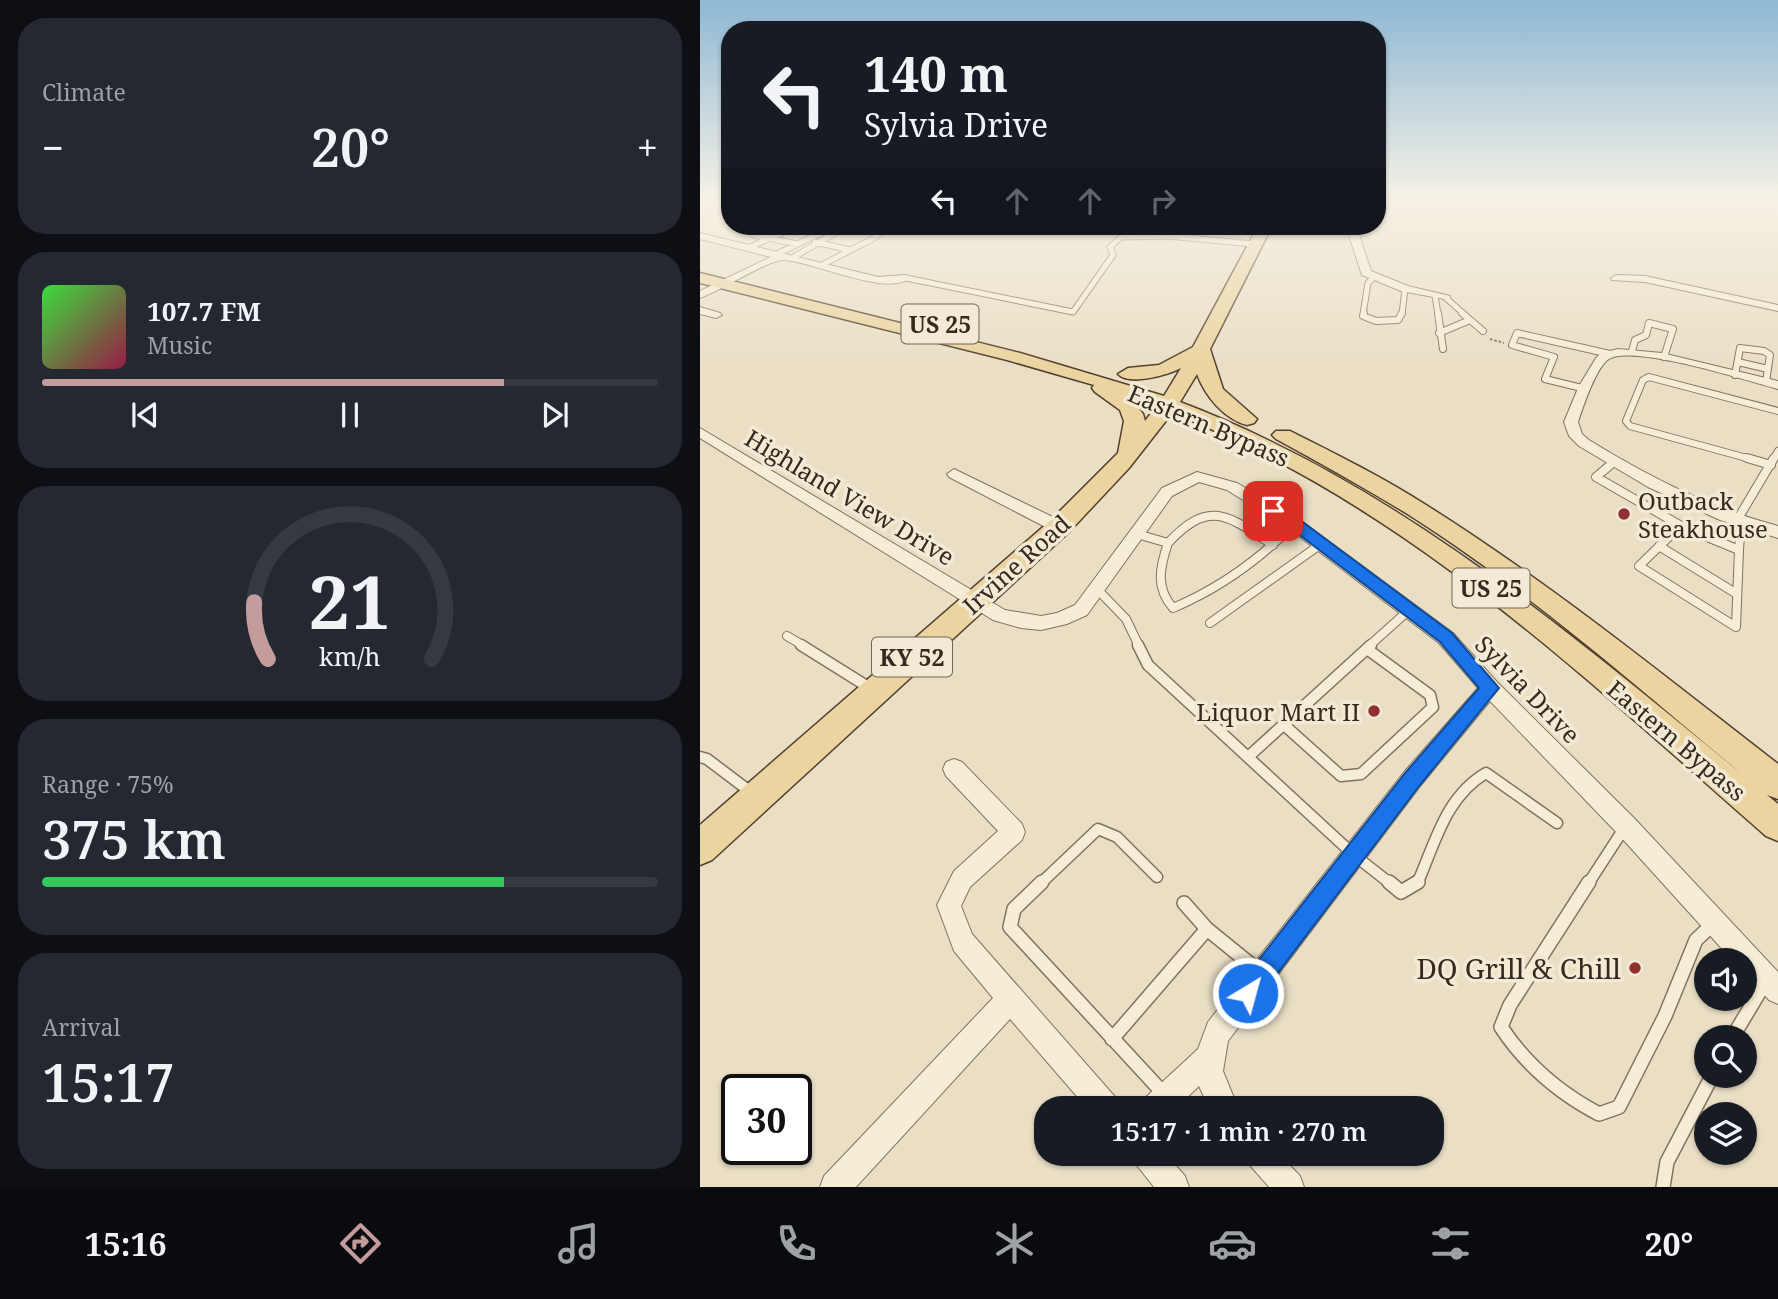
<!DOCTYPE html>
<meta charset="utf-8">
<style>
:root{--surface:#171b24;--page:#242831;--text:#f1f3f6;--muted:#9ea1a6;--line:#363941;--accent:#c49c9d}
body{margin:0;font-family:"Noto Serif",serif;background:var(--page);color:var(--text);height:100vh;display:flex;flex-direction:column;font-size:26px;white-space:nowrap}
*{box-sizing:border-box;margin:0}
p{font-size:23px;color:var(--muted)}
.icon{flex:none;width:38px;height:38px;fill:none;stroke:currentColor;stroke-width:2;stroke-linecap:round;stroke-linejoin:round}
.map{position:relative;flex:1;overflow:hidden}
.sheet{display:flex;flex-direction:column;gap:18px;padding:18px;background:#0d0f14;width:700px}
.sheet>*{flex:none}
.top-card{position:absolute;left:21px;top:21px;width:665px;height:214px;border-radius:28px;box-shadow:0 2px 5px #0004;background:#171b24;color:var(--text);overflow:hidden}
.tools{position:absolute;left:994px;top:948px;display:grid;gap:14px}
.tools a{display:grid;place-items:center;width:63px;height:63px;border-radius:50%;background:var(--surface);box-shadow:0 2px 5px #0004;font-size:35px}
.speed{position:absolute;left:21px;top:1074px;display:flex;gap:14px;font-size:35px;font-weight:700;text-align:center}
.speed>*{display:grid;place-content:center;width:91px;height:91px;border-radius:50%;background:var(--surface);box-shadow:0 2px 5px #0004;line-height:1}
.speed .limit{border:4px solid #111;border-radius:10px;background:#fff;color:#111}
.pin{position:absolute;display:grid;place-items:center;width:60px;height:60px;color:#fff;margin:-30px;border-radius:14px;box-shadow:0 4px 10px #0006}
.me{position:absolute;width:77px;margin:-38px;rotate:37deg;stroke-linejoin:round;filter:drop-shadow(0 0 5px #0008)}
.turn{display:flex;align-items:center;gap:24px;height:147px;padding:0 28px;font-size:32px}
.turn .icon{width:91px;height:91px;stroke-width:2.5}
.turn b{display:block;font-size:49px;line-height:60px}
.lanes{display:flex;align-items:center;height:66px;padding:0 28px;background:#0003;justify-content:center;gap:35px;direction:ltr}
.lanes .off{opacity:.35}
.big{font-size:52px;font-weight:600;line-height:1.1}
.sheet .card{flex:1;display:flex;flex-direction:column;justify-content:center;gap:10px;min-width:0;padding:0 24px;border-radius:28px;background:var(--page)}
.sheet .dial{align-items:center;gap:0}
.dial svg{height:182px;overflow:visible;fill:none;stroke:var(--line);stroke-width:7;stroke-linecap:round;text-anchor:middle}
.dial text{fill:var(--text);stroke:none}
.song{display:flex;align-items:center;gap:21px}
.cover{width:84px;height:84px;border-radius:10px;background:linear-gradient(135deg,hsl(120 70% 55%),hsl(340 70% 35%))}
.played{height:7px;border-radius:4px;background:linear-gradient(90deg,var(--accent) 75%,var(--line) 75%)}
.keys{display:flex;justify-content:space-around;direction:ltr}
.heat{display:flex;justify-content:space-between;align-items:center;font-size:38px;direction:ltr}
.charge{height:10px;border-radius:5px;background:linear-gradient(90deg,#34c759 75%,var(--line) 0)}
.trip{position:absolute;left:334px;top:1096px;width:410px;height:70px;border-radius:28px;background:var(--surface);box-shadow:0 2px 5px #0004;font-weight:600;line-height:70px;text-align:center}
.dock{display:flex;height:112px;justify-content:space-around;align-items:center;background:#090b0e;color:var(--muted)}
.dock .icon{width:49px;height:49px}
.dock .selected{color:var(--accent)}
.dock b{font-size:32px;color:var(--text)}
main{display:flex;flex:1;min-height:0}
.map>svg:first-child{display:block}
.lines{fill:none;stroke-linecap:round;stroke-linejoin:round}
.lane-far4-casing{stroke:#84725c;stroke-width:7}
.lane-far3-casing{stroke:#84725c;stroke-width:8}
.lane-far2-casing{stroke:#84725c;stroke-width:10}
.lane-far1-casing{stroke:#84725c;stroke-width:13}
.lane-casing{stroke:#84725c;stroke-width:16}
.street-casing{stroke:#84725c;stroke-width:2}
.primary-casing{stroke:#524030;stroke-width:3}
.path{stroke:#84725c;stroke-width:2;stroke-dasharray:2.5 2;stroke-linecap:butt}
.lane-far4{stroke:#f6edd7;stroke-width:5}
.lane-far3{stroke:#f6edd7;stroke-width:6}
.lane-far2{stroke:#f6edd7;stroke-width:8}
.lane-far1{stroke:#f6edd7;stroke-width:10}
.lane{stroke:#f6edd7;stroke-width:13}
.street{fill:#f6edd7;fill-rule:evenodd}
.primary{fill:#ebd4a0;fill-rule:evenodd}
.route{fill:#1a73e8;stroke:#114b97;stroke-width:2}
.poi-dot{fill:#8e3131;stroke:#f2ead4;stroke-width:2.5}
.labels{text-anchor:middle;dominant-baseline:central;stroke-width:7;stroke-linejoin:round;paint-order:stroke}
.shield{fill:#f2ead4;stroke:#6e6455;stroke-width:2}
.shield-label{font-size:23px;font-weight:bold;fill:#352a1f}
.street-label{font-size:24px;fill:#352a1f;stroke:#f2ead4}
.poi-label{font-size:24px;fill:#352a1f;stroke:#f2ead4;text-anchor:start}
.near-poi-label{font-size:28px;fill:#352a1f;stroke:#f2ead4;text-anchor:end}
</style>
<main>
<section class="sheet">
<div class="card"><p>Climate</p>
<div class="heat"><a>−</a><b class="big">20°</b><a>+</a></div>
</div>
<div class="card">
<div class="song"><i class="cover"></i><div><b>107.7 FM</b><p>Music</p></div></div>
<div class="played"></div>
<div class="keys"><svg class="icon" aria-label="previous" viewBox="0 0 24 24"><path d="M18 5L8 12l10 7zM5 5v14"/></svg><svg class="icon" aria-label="pause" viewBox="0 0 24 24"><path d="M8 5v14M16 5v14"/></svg><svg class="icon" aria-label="next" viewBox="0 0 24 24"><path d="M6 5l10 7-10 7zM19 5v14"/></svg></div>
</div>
<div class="card dial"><svg viewBox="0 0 100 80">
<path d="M14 69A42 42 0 1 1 86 69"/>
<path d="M14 69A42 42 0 0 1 8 44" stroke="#c49c9d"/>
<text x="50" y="56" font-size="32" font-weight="700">21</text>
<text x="50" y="72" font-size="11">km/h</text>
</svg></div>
<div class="card"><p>Range · 75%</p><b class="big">375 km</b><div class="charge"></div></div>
<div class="card"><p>Arrival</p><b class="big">15:17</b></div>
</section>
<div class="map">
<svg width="1078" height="1187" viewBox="0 0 1078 1187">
<rect width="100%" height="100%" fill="#eadfc5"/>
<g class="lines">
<defs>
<path id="lane-far4" d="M677 213 694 199
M69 226 54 235 97 244
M115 242 150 250
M50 247 97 226
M77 254 135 226
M92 258 147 226
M122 265 174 238 190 226
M206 278 373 312 413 255 410 247 421 237 468 236 554 244
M735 296 738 314
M746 298 764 314
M663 314 668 283 674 277
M702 314 705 289"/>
<path id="lane-far3" d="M664 313 663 316 676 321 698 320 702 313
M738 313 743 349
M762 313 783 331
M739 333 770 320
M932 351 935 340 946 335 949 323 973 329 964 357
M1038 362 1068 369
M1035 375 1040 348 1064 351 1070 355 1066 382
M886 389 845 379 854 357 812 345 817 333 910 354
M1054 460 930 426 926 421 943 380 949 377 1078 411
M1073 460 1078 451"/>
<path id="lane-far2" d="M1047 458 1071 465
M915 461 896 477 983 527 1039 550 1041 523
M1036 522 1074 458
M980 526 939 566 1036 627 1039 550
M437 534 468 543C460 567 455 587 473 608 520 588 559 560 594 524
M468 543C510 498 528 516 573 545
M959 546 1037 594
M397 589 426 619 439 646
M510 623 621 544
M87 636 104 646
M669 646 709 610"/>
<path id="lane-far1" d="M101 645 173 690
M438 645 448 665 654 855 691 884
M583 724 641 776 661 774 733 707 730 695 667 649
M0 757 7 759 52 793
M548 757 671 645
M340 884 398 829 417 837 457 877
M717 884C735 844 745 797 786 773L857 823
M888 884 925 827"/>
<path id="lane" d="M342 882 314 909 310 927 464 1094
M689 882 701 892 718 882
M889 882 810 1005 801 1027C826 1065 859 1093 899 1114L919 1107 965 1016 996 940 1014 923
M507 929 560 972
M1032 1038 1066 981
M412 1039 507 929 484 903
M963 1187 967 1162 1012 1076"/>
<path id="street" d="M646 226H656L671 271 708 286 750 296V300L701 291 662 275Z
M0 233 178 277 206 275 211 278C185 297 116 262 84 260 69 259 19 292 0 298V291L71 257 0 239Z
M916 275 945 276 1078 305V311L945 282 912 280 911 278Z
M0 307 20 313 22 315 16 318 0 314Z
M918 349 962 353 1078 381V389C1048 381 933 344 909 359 896 367 883 407 878 422L882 434 889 440C949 477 1010 508 1078 526V538L1020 520 948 487 879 446 869 436 864 422 879 386 896 358 901 353Z
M0 428 305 610 341 616 357 613 375 605 462 488 497 472 537 483 600 520 753 633 797 682 934 818 1078 972V1004L1069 1000 1045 974V961H1033L918 834 790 701 721 785 528 1041 523 1071 538 1108H509L499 1086 476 1108H441L445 1098 498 1049 508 1022 705 771 778 688 739 643 588 528 527 490 499 482 472 496 387 615 367 624 341 630 321 628 293 620 0 438Z
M254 469 365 523 367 527 359 532 353 531 249 477 247 474Z
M254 759 262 762 322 824 325 832 322 840 270 887 261 906 272 934 416 1098 420 1108H387L310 1019 156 1187H120L124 1176 293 998 254 951 237 905 254 871 298 831 246 776 243 769 246 762Z
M430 1153H465L485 1176 489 1187H454L435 1163Z
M543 1153H578L600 1176 604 1187H569L548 1163Z"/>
<path id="primary" d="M558 226H572L510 349 523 389 557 419 554 423 547 425C524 419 505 396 497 374L480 402C694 483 868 632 1043 775 934 684 826 589 706 513 663 487 620 463 576 439L572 435 576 431H590C636 454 682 477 726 505 850 583 963 675 1078 764V799L1067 795 1078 804V841L1066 836C884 677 702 502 472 413L429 468 368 533 12 860 0 865V825L350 521 418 453 424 421 420 410 395 392 392 388 394 385 307 360 0 283V273L320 353 464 396 481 368C468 375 429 386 418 374L428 368 459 365 493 347ZM430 397 456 407 445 421 443 414Z"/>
</defs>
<use href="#lane-far4" class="lane-far4-casing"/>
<use href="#lane-far3" class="lane-far3-casing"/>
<use href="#lane-far2" class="lane-far2-casing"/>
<use href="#lane-far1" class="lane-far1-casing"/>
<use href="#lane" class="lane-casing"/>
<use href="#street" class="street-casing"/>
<use href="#primary" class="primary-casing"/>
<path class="path" d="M790 339 804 343"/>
<use href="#lane-far4" class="lane-far4"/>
<use href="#lane-far3" class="lane-far3"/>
<use href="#lane-far2" class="lane-far2"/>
<use href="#lane-far1" class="lane-far1"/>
<use href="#lane" class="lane"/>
<use href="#street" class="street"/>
<use href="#primary" class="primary"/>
</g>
<linearGradient id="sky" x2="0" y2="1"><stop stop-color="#8db8d4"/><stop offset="0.54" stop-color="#f6f1e5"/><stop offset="1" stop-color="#f6f1e5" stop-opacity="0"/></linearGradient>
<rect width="1078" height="366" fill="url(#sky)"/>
<path class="route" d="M573 506 600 520 752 633 799 688 720 785 556 1002 548 1005 539 1002 536 993 539 985 706 772 779 688 740 642 589 527 568 514V507Z"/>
<g class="poi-dot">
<circle cx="924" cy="514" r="7"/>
<circle cx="674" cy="711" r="7"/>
<circle cx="935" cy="968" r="7"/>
</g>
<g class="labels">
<g class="shield">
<rect x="201.5" y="304.5" width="77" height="39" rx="5"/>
<rect x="752.5" y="568.5" width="77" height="39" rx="5"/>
<rect x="172" y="637.5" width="80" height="39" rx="5"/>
</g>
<g class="shield-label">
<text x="240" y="324">US 25</text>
<text x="791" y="588">US 25</text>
<text x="212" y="657">KY 52</text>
</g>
<g class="street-label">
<text transform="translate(509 425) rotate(23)">Eastern Bypass</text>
<text transform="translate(150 497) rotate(31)">Highland View Drive</text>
<text transform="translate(316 564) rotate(-42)">Irvine Road</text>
<text transform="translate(828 689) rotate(46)">Sylvia Drive</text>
<text transform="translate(977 740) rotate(40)">Eastern Bypass</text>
</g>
<g class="poi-label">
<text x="938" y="500">Outback<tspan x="938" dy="28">Steakhouse</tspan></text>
<text x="660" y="711" text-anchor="end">Liquor Mart II</text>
</g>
<g class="near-poi-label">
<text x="921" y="968">DQ Grill &amp; Chill</text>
</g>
</g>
</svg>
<div class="tools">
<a><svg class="icon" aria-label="sound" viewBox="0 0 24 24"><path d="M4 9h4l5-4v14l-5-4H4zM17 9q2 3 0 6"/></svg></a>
<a><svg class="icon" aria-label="search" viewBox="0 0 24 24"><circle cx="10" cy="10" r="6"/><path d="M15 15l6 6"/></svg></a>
<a><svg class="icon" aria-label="layers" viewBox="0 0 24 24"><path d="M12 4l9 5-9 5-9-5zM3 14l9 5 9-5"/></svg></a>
</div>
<div class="speed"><div class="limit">30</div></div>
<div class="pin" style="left:573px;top:511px;background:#d93025"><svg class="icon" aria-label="arrive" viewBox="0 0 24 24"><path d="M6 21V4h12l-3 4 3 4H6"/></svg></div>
<svg class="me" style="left:548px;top:993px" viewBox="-20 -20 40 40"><circle r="17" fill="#1a73e8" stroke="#fff" stroke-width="3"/><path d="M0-11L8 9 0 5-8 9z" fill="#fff"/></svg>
<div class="trip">15:17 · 1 min · 270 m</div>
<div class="top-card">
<div class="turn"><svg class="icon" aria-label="left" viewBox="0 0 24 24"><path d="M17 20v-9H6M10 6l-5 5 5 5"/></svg><div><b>140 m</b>Sylvia Drive</div></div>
<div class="lanes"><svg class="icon" aria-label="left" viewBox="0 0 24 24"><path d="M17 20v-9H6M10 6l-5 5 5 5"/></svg><svg class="icon off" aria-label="ahead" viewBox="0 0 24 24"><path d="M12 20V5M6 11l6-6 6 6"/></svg><svg class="icon off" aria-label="ahead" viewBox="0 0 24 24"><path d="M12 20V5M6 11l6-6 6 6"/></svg><svg class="icon off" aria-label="right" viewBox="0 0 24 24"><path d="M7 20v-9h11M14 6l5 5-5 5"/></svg></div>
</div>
</div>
</main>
<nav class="dock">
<b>15:16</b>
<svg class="icon selected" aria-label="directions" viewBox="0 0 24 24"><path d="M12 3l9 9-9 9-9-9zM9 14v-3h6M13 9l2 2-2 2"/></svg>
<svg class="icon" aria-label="music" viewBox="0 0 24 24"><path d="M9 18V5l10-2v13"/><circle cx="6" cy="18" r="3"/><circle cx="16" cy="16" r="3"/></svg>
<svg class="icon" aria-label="phone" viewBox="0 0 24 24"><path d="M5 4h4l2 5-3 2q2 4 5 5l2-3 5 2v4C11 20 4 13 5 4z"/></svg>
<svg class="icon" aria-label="climate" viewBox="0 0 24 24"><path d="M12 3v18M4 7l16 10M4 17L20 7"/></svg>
<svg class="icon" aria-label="car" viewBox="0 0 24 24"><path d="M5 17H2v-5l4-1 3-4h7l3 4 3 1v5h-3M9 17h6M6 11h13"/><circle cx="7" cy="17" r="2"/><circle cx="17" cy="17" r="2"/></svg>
<svg class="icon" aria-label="filters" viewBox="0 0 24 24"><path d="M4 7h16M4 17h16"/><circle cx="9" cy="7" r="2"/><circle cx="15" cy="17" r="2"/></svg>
<b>20°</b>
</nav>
